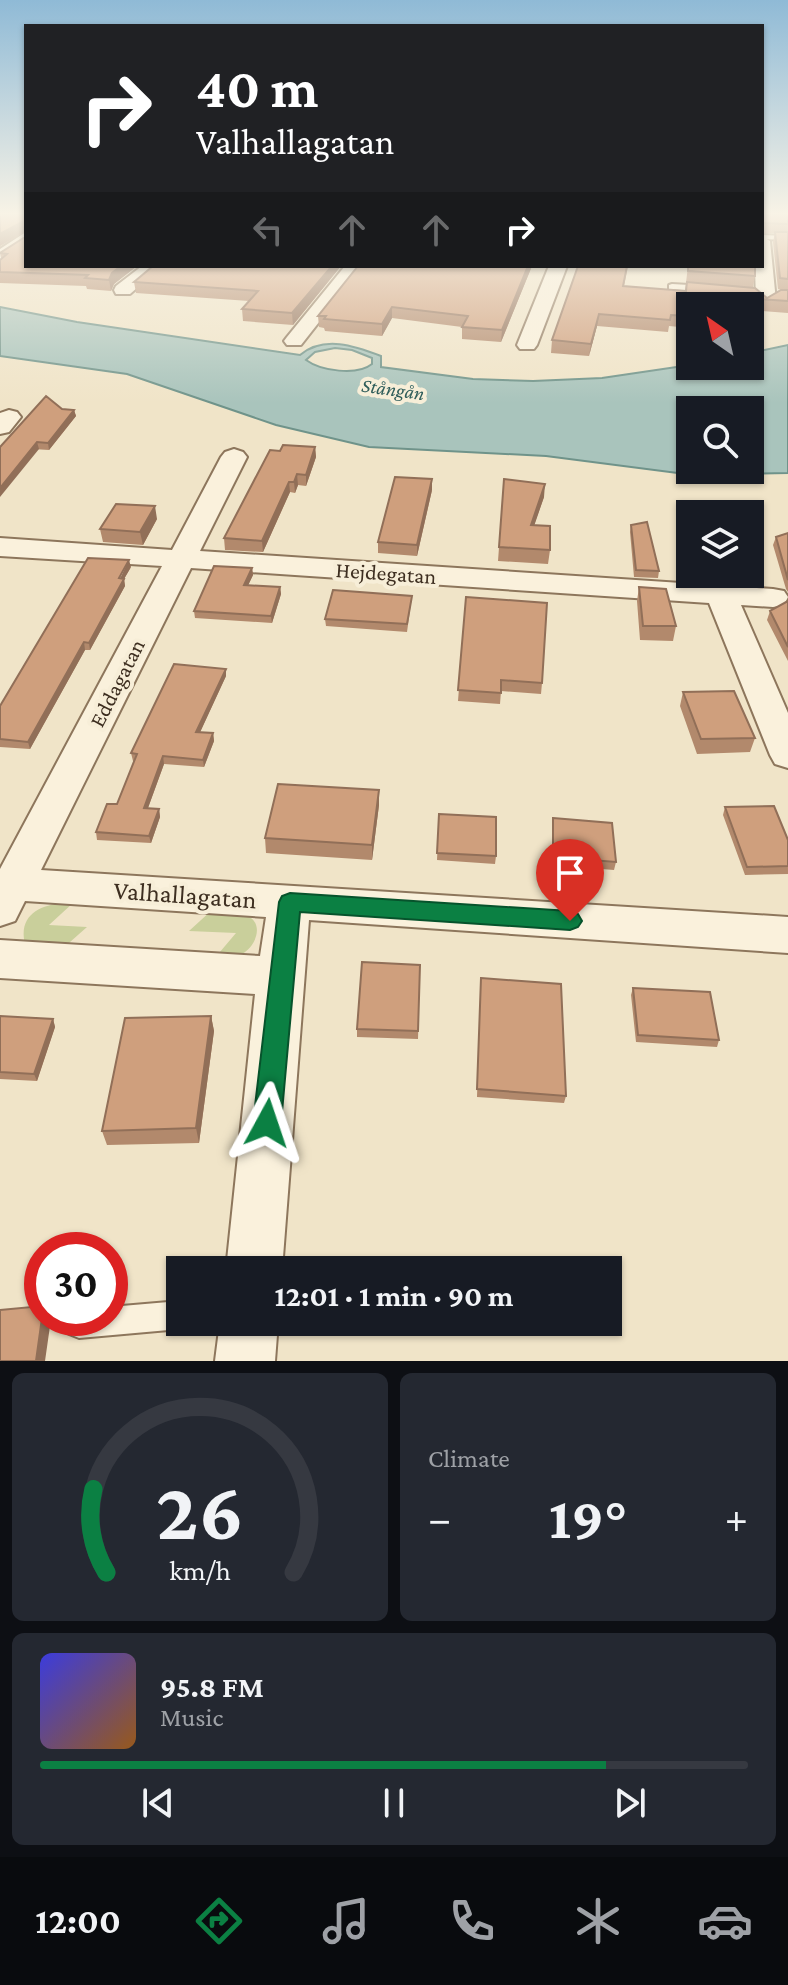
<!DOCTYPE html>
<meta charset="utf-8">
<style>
:root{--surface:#171b24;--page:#242831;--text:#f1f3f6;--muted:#9ea1a6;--line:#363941;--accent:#0b8043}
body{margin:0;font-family:"Crimson Pro",serif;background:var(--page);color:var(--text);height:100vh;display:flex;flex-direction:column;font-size:30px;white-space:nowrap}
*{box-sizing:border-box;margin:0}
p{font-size:26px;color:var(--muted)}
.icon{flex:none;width:44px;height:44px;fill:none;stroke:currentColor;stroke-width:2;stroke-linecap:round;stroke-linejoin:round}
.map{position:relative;height:1361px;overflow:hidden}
.sheet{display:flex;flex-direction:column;gap:12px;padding:12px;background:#0d0f14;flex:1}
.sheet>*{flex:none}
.top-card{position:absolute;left:24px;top:24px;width:740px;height:244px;border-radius:0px;box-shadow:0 2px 6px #0004;background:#202124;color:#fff;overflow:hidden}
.needle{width:52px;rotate:326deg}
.tools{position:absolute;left:676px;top:292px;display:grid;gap:16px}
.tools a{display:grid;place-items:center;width:88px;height:88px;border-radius:0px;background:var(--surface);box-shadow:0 2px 6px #0004;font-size:40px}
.speed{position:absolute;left:24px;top:1232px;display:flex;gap:16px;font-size:40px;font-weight:700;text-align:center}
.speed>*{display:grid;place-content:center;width:104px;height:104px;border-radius:50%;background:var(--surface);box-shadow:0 2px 6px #0004;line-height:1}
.speed .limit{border:12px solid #d22;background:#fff;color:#111}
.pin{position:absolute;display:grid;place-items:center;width:68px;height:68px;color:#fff;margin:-82px -34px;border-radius:50% 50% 50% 0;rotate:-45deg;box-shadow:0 0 8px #0007}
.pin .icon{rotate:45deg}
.me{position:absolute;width:88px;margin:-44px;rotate:5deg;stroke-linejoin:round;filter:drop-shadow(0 0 6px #0008)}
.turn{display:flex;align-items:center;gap:28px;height:168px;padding:0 40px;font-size:36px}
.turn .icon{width:104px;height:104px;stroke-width:2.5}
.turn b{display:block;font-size:56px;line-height:68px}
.lanes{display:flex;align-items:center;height:76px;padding:0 40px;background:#0003;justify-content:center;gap:40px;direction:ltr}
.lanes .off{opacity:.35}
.big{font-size:60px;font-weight:700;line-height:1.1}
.sheet .tile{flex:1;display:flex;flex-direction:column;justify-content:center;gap:12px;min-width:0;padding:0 28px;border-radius:12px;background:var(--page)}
.sheet .dial{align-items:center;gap:0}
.dial svg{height:208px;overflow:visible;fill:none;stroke:var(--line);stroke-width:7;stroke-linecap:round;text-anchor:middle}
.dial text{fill:var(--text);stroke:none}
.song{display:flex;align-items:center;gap:24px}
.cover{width:96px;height:96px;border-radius:12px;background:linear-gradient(135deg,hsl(240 70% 55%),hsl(30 70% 35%))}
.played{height:8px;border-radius:4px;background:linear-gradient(90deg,var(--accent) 80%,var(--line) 80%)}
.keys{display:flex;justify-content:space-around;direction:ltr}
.heat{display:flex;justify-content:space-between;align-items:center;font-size:44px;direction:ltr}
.sheet .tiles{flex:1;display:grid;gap:12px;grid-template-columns:1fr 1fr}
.tile:last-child{grid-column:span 2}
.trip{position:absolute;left:166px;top:1256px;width:456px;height:80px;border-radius:0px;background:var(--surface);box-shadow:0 2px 6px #0004;font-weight:700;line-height:80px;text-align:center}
.tabs{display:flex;height:128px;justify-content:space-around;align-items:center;background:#090b0e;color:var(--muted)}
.tabs .icon{width:56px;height:56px}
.tabs .current{color:var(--accent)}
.tabs b{font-size:36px;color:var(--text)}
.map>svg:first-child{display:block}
.green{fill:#c9cf9b}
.water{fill:#a9c4bc;stroke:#6f938a;stroke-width:2;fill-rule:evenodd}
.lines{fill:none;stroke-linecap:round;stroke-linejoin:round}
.lane-casing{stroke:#8d765c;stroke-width:4}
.street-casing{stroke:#8d765c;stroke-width:4}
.lane{fill:#faf1dc;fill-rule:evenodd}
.street{fill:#faf1dc;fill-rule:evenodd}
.wall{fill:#b2896c}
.shaded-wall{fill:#916f58}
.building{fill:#cf9f7d;stroke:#916f58;stroke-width:2}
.route{fill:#0b8043;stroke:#07532c;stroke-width:2}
.labels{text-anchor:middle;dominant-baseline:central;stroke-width:8;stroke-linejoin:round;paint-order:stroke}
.far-water-label{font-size:20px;font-style:italic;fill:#2f5d5a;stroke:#f7eed8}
.street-label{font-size:22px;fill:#3d2e20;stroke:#f7eed8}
.near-street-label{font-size:26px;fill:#3d2e20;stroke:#f7eed8}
</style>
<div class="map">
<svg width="788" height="1361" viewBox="0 0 788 1361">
<rect width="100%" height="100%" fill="#f0e4c8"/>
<path class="green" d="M63 903H73L49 925 87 927 61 950 25 944C18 916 39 905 63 903Z
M212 910C223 911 235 912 245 915 266 922 256 948 240 955 233 958 222 958 214 959L236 933 189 931Z"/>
<path class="water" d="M0 307 77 322 300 355C324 335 355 346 381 356V367L473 379 533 381 602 378 690 365 750 366V353L788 345V473L693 475 546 456 369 447 276 425 127 374 0 356ZM335 348 352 350 372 358V364C357 376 321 371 306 360L315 352ZM690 410H750V470H690Z"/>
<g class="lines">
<defs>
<path id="lane" d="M762 235 788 236V240L762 239Z
M672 284 707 286 711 289 707 292 669 289V285Z
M180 1301V1322H191L180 1329 79 1338 69 1334 65 1324 68 1318H110V1307Z"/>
<path id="street" d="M26 232V245L0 262V249Z
M762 236 770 241 776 301 766 307 756 301 755 266H762Z
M142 266H162L130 294H116L114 290 116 286Z
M345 266H363L301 345H287L284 341 287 337Z
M549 266H567L537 345 534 349H520L517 345Z
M9 410 17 412 21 417 9 432 0 434V413Z
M234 449 243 452 247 457 200 551 773 589 784 591 788 597 784 605 773 607 741 605 788 713V768L775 764 770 755 709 603 191 568 41 870 788 917V953L309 920 282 1270H226L255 994 0 978V940L260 956 266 917 25 901 15 921 0 926V869L162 566 0 556V538L172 550 221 457 225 452Z
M220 1322H278L275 1361H215Z"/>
</defs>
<use href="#lane" class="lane-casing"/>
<use href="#street" class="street-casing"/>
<use href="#lane" class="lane"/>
<use href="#street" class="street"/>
</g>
<path class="wall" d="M0 212 137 266 114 284 111 291 87 289 86 286 0 283V260L1 258 0 253 25 237 26 231 0 246Z
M762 212H788V313L750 310V306H690V328L669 326 668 332 597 326 589 356 551 353 552 340 578 266H628L624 286 685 291 688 266H755V276L753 287 767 298 782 290 778 289 773 242 775 233H762Z
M341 266 293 325 243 321 242 309 249 301 136 293 134 282Z
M532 266 501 342 462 339V327L392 318 382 336 325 331 324 328 319 327 318 316Z
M62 409 74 410 76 416 49 450 0 447Z
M315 447 316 457 306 486 298 485 295 493 290 492 263 552 225 550 224 538 280 451Z
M504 479 544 497 534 525 550 550 548 564 498 561Z
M432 490 417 556 378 553V542Z
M157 519 143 545 103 542 100 529Z
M631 525 659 571 658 578 634 577 630 532Z
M788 533V592L786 589 773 545 776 537Z
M131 567 124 579 125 586 90 650H85L30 749 0 747V706Z
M252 568 253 575 248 585 280 587 281 594 272 623 195 618 194 611Z
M639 587 676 626 673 641 640 640 637 601Z
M412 596 407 632 326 626 325 619Z
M466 597 542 683 541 694 501 691 500 704 458 701Z
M788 601V661L767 620 770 611Z
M226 669V676L200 732 213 733 214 741 204 767 164 764 148 808 159 809 160 817 151 843 97 840 96 832 117 804 134 761H133L131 753Z
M683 692 755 738 750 752 697 754 680 706Z
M379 790V805L372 860 266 853 265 838Z
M725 807 788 840V874L745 875 723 815Z
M439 814 496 856 495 864 437 860Z
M553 818 616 862 614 870 552 865Z
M420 965 418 1039 357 1037V1029Z
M481 978 566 1096 564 1103 477 1097Z
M633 988 719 1040 717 1047 636 1042 631 995Z
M0 1016 53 1019 55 1027 37 1081 0 1079Z
M211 1016 214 1031 199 1143 107 1145 102 1131Z"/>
<path class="shaded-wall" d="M26 220V231L0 246V234Z
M121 266H137L114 284 111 291 109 280 112 273Z
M332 266H341L293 325 292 313Z
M528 266H532L501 342 502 330Z
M392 307V318L382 336V324Z
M599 314 597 326 589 356 591 344Z
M74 410 76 416 49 450 48 443Z
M37 442 39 449 0 497V488Z
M315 447 316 457 306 486V475Z
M297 474 298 485 295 493 294 482Z
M432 479V490L417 556V545Z
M289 482 290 492 263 552 262 541Z
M545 484 544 497 530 538 531 525Z
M155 506 157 519 143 545 140 532Z
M129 560 131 567 124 579 125 586 90 650 89 643Z
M252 568 253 575 245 592 244 585Z
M280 587 281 594 272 623 271 616Z
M84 642 85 650 30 749 28 742Z
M226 669V676L197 739 196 732Z
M213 733 214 741 204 767 203 760Z
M163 756 164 764 145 816 144 808Z
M379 790V805L372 860V845Z
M159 809 160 817 151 843 149 836Z
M211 1016 214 1031 199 1143 196 1128Z
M53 1019 55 1027 37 1081 34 1074Z
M42 1318H50L51 1319 45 1361H36Z"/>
<path class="building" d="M0 212H26V220L0 234Z
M762 212H788V224L762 223Z
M26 224V266H121L112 273 109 280 85 278 88 275 0 272V260L7 254 0 253 25 237Z
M775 232H788V279L780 278Z
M153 266H332L292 313 242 309 258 291 134 282Z
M358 266H528L502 330 462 327 468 316 392 307 382 324 324 319 326 316H318Z
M578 266H627L623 286 686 291 687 282 755 288 767 298 781 290H788V301L742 298V306H690V316L671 315 670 320 599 314 591 344 552 340Z
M688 266H755V276L688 271Z
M46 396 62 409 74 410 48 443 37 442 0 488V447Z
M283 445 315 447 306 475 297 474 294 482H289L262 541 224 538 270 450 280 451Z
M395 477 432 479 417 545 378 542Z
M504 479 545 484 531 525 550 526V550L499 547Z
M116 504 155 506 140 532 100 529Z
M647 522 659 571 636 570 631 525Z
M788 533V580L776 537Z
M88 558 129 560 119 578 124 579 89 643 84 642 28 742 0 739V706Z
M214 566 252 568 244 585 280 587 271 616 194 611Z
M639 587 666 589 676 626H643Z
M333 590 412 596 407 624 325 619Z
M466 597 547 603 542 683 501 680V693L458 690Z
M788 601V647L770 611Z
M174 664 226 669 196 732 213 733 203 760 163 756 144 808 159 809 149 836 96 832 107 804H117L137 754 131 753Z
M734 691 755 738 701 739 683 692Z
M278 784 379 790 372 845 265 838Z
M774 806 788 840V866L747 867 725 807Z
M439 814 496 817V856L437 853Z
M553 818 612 823 616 862 553 857Z
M362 962 420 965 418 1031 357 1029Z
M481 978 561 984 566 1096 477 1089Z
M633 988 710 992 719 1040 638 1035Z
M0 1016 53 1019 34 1074 0 1072Z
M211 1016 196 1128 102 1131 125 1018Z
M42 1306V1318L36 1361H0V1310Z"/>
<linearGradient id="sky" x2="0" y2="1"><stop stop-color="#8fbad6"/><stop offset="0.53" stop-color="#f8f3e6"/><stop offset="1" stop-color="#f8f3e6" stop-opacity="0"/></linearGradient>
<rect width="788" height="403" fill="url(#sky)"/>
<path class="route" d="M290 893 570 911 578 914 582 921 578 927 570 930 300 912 281 1123 277 1132 267 1136 257 1132 253 1123 279 902 282 896Z"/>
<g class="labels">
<g class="far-water-label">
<text transform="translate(393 389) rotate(8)">Stångån</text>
</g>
<g class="street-label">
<text transform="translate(386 573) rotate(4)">Hejdegatan</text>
<text transform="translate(117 683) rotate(-63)">Eddagatan</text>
</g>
<g class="near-street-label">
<text transform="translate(185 895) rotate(4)">Valhallagatan</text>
</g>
</g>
</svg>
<div class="tools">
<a><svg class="needle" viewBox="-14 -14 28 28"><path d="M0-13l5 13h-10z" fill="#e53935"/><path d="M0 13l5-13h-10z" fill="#9ea1a6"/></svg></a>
<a><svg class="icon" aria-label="search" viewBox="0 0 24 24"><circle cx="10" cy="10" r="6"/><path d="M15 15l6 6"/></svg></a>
<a><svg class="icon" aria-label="layers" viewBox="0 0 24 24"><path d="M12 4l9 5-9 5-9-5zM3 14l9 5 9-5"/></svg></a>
</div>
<div class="speed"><div class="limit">30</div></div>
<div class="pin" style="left:570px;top:921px;background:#d93025"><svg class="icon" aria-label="arrive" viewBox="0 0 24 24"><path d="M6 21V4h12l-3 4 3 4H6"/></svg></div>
<svg class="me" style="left:267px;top:1123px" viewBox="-20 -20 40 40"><path d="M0-17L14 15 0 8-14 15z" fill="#0b8043" stroke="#fff" stroke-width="4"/></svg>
<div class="trip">12:01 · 1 min · 90 m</div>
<div class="top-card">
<div class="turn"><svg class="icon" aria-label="right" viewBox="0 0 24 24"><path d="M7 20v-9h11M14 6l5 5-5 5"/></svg><div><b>40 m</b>Valhallagatan</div></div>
<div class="lanes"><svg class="icon off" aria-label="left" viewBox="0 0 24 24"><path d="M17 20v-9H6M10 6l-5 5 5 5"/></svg><svg class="icon off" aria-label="ahead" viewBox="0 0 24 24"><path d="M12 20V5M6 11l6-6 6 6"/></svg><svg class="icon off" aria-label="ahead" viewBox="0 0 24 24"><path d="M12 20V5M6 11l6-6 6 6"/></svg><svg class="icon" aria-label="right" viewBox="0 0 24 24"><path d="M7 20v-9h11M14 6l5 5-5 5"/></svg></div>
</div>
</div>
<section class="sheet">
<div class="tiles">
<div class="tile dial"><svg viewBox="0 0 100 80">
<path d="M14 69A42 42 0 1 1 86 69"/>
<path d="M14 69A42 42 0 0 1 9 37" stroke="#0b8043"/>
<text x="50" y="56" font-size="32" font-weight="700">26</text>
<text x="50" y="72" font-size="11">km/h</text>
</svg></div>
<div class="tile"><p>Climate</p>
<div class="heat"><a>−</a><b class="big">19°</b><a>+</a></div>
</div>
<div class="tile">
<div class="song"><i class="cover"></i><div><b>95.8 FM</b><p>Music</p></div></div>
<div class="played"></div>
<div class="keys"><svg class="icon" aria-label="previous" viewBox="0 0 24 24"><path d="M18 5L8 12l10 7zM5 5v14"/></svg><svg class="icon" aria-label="pause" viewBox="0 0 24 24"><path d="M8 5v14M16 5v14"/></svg><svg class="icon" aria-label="next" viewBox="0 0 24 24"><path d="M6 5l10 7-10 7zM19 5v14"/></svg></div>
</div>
</div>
</section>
<nav class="tabs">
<b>12:00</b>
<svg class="icon current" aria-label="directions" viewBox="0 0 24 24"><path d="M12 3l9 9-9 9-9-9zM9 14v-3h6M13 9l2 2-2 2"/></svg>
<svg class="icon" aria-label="music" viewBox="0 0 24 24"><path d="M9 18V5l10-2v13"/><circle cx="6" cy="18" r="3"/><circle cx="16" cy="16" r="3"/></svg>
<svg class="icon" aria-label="phone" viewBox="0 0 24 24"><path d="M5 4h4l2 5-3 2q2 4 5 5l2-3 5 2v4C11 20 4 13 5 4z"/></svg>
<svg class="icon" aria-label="climate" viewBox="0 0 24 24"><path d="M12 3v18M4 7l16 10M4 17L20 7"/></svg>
<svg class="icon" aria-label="car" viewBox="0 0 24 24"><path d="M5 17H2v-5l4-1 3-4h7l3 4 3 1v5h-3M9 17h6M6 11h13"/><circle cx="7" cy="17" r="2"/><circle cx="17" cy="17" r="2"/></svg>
</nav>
